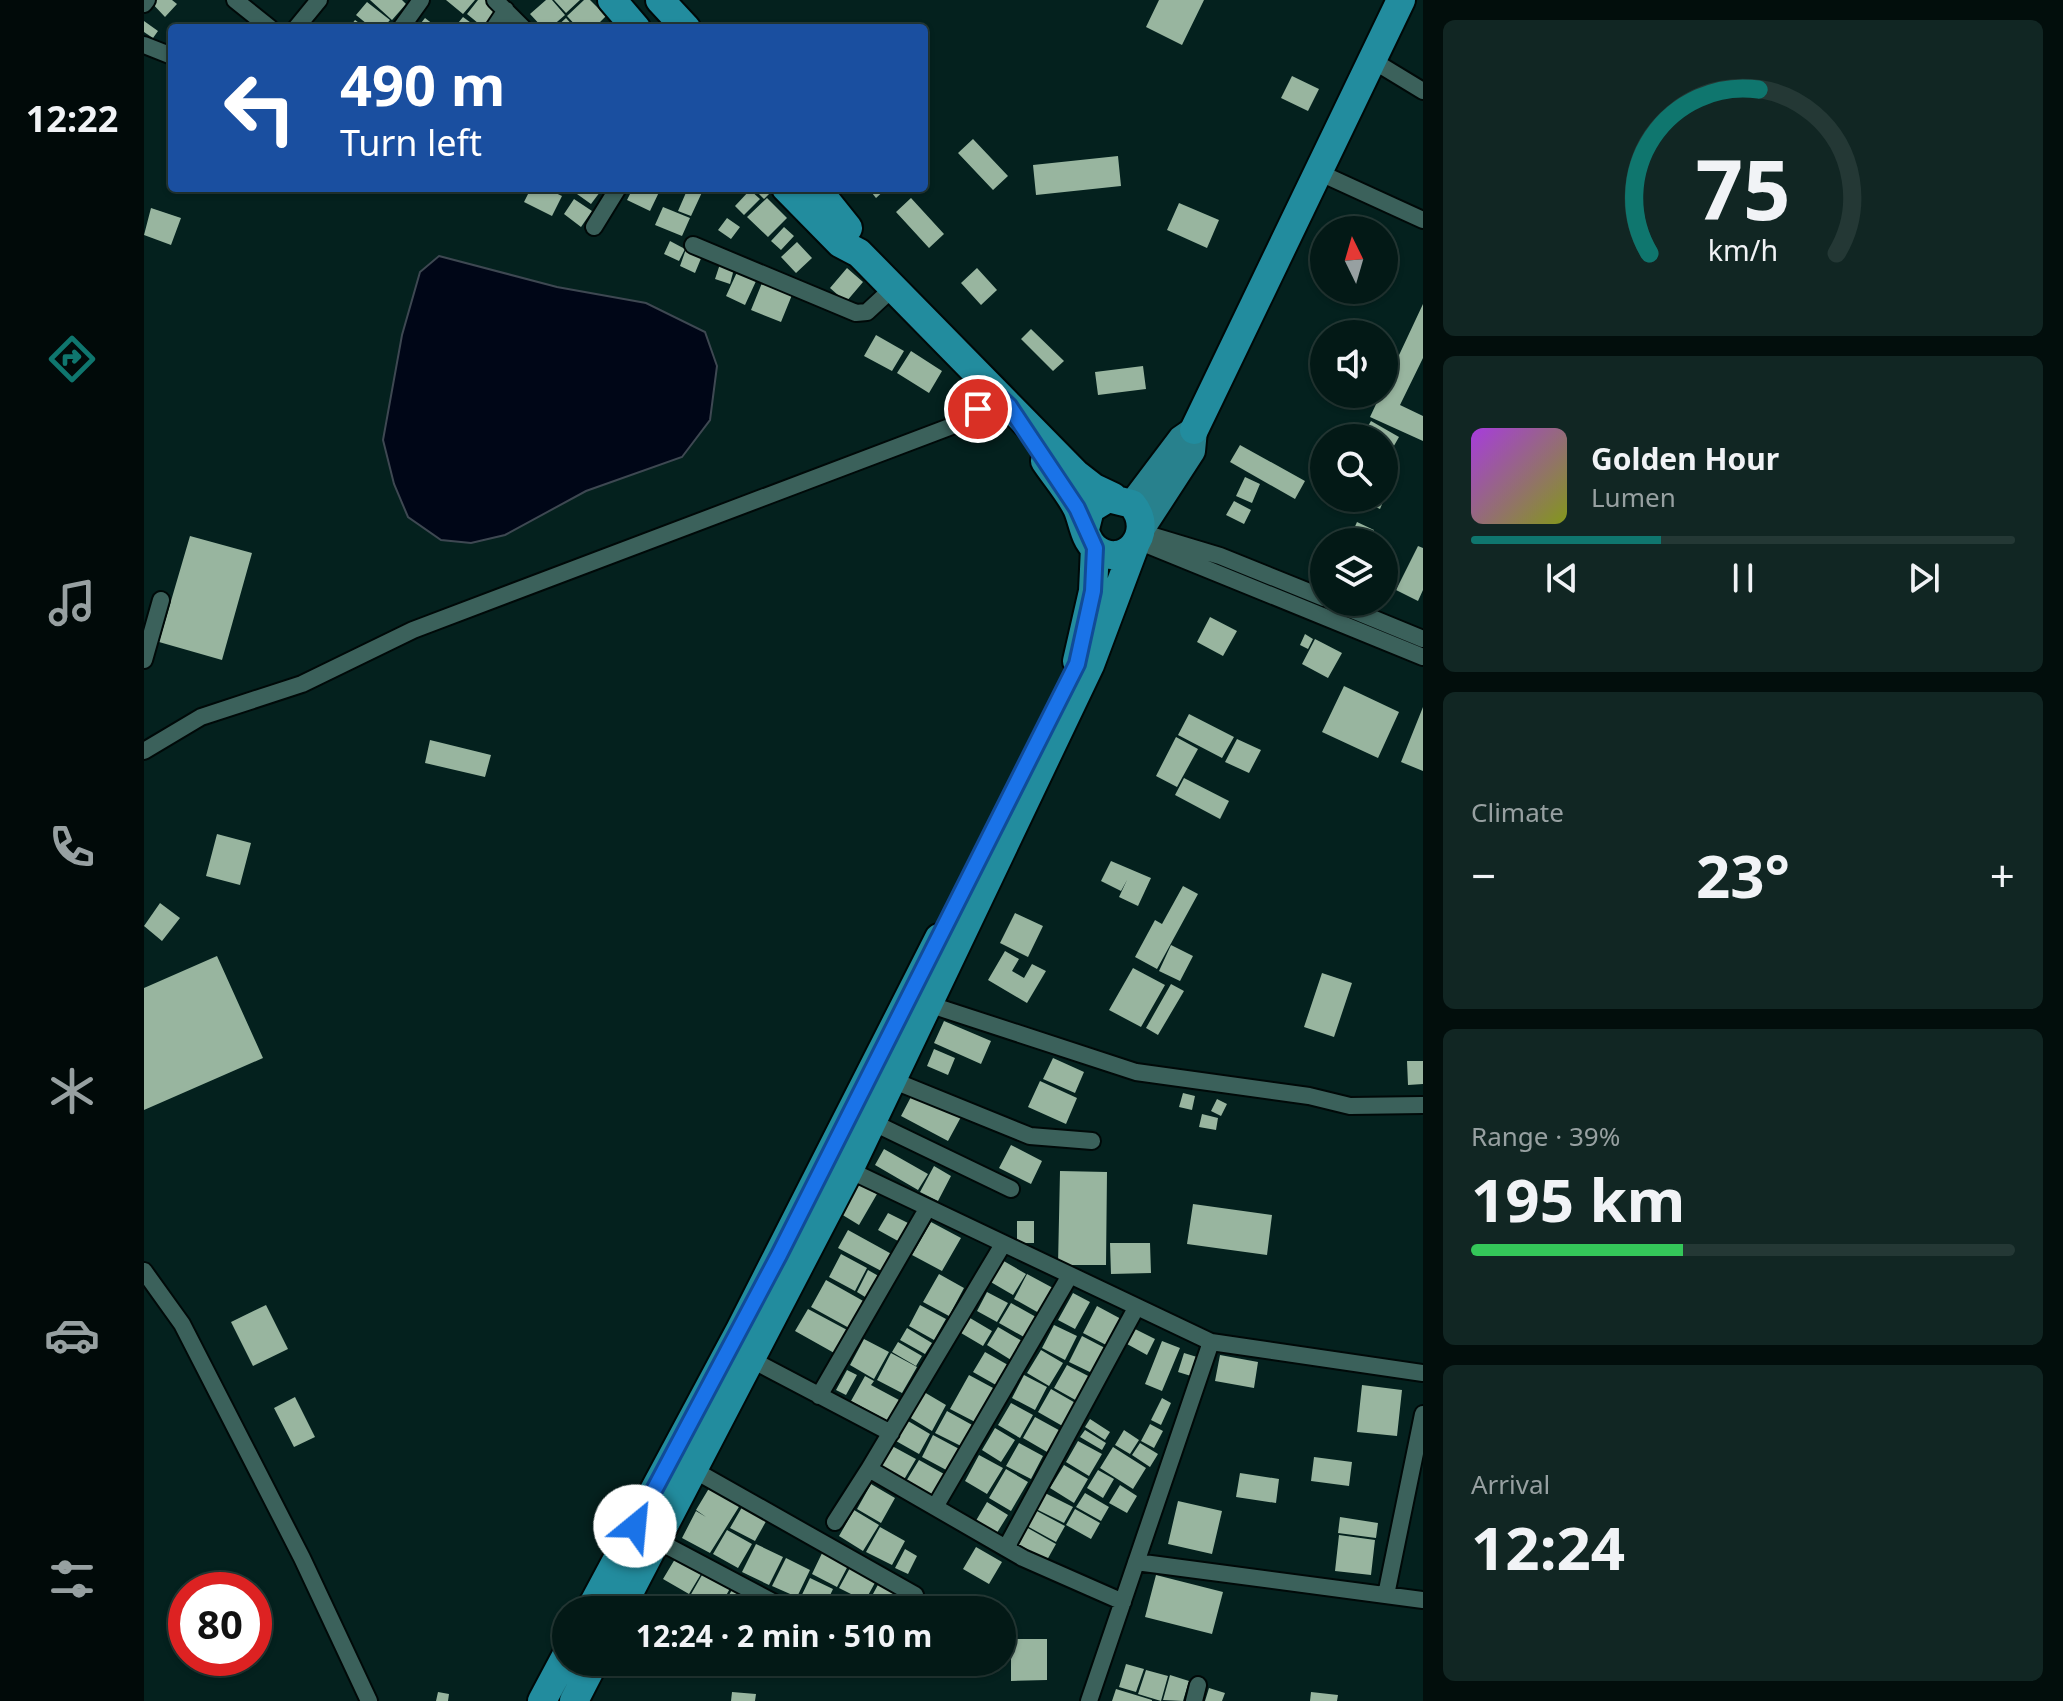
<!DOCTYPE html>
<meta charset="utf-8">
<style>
:root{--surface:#031916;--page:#112623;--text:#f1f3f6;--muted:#97a0a1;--line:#243835;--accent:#0f766e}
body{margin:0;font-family:"Noto Sans",sans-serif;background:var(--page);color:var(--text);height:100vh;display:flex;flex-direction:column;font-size:30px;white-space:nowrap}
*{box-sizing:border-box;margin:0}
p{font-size:26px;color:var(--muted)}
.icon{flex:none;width:44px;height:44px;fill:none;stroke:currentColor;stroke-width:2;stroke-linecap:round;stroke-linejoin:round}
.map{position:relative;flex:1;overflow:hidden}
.side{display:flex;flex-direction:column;gap:20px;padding:20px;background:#020e0c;width:640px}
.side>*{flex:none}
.top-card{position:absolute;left:24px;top:24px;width:760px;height:168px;border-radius:8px;box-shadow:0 2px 6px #0004,0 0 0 2px var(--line);background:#1a4fa0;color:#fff;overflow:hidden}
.needle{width:52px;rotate:355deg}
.buttons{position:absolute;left:1166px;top:216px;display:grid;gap:16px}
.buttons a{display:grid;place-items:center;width:88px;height:88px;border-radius:50%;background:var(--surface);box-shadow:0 2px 6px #0004,0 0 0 2px var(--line);font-size:40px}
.speed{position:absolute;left:24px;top:1572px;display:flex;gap:16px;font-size:40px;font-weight:700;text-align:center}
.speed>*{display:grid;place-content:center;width:104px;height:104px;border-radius:50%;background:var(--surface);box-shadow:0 2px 6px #0004,0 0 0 2px var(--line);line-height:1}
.speed .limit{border:12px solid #d22;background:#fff;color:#111}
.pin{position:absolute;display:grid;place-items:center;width:68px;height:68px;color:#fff;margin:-34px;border:4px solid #fff;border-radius:50%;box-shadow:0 2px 8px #0007}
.me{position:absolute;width:88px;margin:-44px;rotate:28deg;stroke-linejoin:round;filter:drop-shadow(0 0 6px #0008)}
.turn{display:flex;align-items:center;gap:28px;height:168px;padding:0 40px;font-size:36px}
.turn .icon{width:104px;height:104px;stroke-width:2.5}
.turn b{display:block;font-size:56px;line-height:68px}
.big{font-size:60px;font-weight:700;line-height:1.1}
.side .card{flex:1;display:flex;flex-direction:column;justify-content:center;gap:12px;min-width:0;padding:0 28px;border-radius:12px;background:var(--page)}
.side .dial{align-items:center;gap:0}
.dial svg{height:208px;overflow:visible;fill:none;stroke:var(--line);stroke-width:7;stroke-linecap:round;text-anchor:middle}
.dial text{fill:var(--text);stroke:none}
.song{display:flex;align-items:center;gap:24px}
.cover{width:96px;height:96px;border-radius:12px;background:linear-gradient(135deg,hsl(280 70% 55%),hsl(70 70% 35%))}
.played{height:8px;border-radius:4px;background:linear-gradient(90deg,var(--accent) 35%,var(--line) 35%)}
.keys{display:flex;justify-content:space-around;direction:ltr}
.heat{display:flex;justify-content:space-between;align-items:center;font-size:44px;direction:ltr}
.charge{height:12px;border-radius:6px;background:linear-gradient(90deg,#34c759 39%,var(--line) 0)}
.trip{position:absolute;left:408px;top:1596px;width:464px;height:80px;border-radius:40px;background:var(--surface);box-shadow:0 2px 6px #0004,0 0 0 2px var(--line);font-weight:700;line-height:80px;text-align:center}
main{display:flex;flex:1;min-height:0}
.dock{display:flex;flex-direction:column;width:144px;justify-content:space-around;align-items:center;background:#010a09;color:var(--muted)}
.dock .icon{width:56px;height:56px}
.dock .selected{color:var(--accent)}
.dock b{font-size:36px;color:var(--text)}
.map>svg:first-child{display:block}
.water{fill:#000617;stroke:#3e4852;stroke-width:2}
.building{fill:#98b59f}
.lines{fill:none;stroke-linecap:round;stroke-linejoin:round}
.minor-casing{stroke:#000908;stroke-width:20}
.primary-casing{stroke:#000908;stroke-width:30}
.trunk-casing{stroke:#000908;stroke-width:32}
.minor{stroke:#3b615b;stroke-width:16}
.primary{stroke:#28818d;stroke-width:26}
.trunk{stroke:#228c9e;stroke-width:28}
.route-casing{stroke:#114b97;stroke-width:20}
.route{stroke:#1a73e8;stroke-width:14}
</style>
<main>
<nav class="dock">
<b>12:22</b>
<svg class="icon selected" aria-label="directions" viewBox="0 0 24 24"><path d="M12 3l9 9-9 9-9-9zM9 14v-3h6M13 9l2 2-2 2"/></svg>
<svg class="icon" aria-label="music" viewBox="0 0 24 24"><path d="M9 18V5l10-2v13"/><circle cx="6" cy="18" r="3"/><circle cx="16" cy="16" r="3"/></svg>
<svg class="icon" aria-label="phone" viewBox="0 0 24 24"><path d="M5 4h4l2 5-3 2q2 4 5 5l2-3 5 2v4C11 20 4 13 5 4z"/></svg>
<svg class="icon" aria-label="climate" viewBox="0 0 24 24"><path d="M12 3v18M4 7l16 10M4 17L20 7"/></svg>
<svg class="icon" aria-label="car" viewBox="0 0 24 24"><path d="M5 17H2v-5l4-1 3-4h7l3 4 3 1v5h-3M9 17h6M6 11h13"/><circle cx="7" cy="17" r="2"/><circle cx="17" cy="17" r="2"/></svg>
<svg class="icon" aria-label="filters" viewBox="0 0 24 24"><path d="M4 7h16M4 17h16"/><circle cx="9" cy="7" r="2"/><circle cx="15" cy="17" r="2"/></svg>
</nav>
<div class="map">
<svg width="1279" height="1701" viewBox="0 0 1279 1701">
<rect width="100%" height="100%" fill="#04211e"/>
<path class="water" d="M295 256 413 287 502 303 561 332 573 366 566 420 538 457 442 491 361 535 327 543 297 540 264 517 250 484 239 440 258 335 276 272Z"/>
<path class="building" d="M5 0H28L33 4 21 17Z
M226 0H258L262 4 248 20Z
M302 0H331L319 14Z
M334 0H343L359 12 346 28H340L323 14Z
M402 0H408L421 15 406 28H399L386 14Z
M410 0H436L422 13Z
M440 0H446L462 16 450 28H434L423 16Z
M1015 0H1060L1038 45 1002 27Z
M223 2 246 20 239 28H228L212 15Z
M319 17 334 28H310Z
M281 18 294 28H273Z
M422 18 431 28H411Z
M211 20 222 28H205Z
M0 21 14 31 9 38 0 32Z
M1148 76 1175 89 1164 111 1137 98Z
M829 139 864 176 849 190 814 153Z
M974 156 977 186 892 195 889 165Z
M387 188H401L418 196 408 216 380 202Z
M438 188H459L447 204 433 194Z
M489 188H517L506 211 483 200Z
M544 188H560L547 216 534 211Z
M609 188H622L627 192 620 199Z
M724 188H743L732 198Z
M606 190 616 199 600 215 591 206Z
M623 198 643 218 624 237 603 217Z
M767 198 800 234 785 248 752 212Z
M430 199 448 211 437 227 420 214Z
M1035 203 1075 220 1063 248 1023 230Z
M519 207 546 218 538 236 511 225Z
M7 208 37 218 27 245 0 235Z
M583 218 596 227 587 239 574 230Z
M640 227 650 236 637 250 627 241Z
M526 241 541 249 535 261 520 254Z
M653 242 668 258 652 273 637 257Z
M542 249 558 256 551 273 536 266Z
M576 264 590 269 586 284 571 279Z
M703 268 719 282 702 302 686 288Z
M833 268 853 290 837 305 817 283Z
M594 270 613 279 601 305 582 296Z
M618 283 648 295 637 322 607 310Z
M1279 304V358L1256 405 1279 416V441L1226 417Z
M887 329 920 361 909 371 877 339Z
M732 335 760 351 748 371 720 356Z
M767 351 798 371 785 393 753 373Z
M999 366 1002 389 954 395 951 372Z
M1227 421 1255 437 1243 458 1240 438H1217Z
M1096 445 1161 481 1151 499 1086 462Z
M1101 477 1116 484 1108 503 1092 496Z
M1240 488 1244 490 1236 509 1213 498H1240Z
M1090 501 1107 510 1100 524 1082 515Z
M1213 522 1230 530 1224 542H1204Z
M46 536 108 553 78 660 15 642Z
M1274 546 1279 548V590L1274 601 1252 590Z
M1066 617 1093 631 1079 656 1053 642Z
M1161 634 1169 639 1164 649 1156 645Z
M1171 639 1198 653 1184 678 1158 664Z
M1200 686 1255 712 1234 758 1178 732Z
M1279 707V771L1257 762Z
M1045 714 1090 737 1078 758 1034 735Z
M1032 737 1054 749 1033 787 1012 776Z
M1093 739 1117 750 1105 773 1081 762Z
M286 740 347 755 341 777 281 763Z
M1040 778 1085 801 1076 819 1031 795Z
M73 834 107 843 96 885 62 876Z
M967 861 1007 878 994 906 975 897 983 880 977 891 957 881Z
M1039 886 1054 894 1013 969 991 957 1011 920 1018 924Z
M16 903 36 918 18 941 0 926Z
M871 913 899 926 884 957 856 943Z
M1027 945 1049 956 1036 981 1015 971Z
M861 951 875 959 868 971 880 978 888 964 902 971 883 1003 844 980Z
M73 956 119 1058 0 1110V988Z
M989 968 1021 985 997 1027 965 1010Z
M1178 973 1208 983 1190 1037 1160 1027Z
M1027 984 1040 991 1014 1035 1002 1028Z
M800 1021 847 1041 837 1064 790 1043Z
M790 1049 811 1058 804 1075 783 1066Z
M909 1058 940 1072 931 1093 899 1079Z
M1263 1061H1279V1084L1264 1085Z
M896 1081 933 1098 922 1124 884 1107Z
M769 1093 817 1117 804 1141 757 1116Z
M1039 1093 1051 1096 1048 1110 1035 1107Z
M1073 1099 1083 1104 1077 1116 1067 1111Z
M1058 1114 1074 1118 1072 1130 1055 1127Z
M867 1145 898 1161 887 1184 855 1168Z
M740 1149 784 1174 774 1190 731 1165Z
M790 1166 807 1176 794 1201 776 1192Z
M916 1171 963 1172 962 1265H914Z
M714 1184 733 1194 715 1225 697 1214Z
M1049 1204 1128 1215 1123 1255 1043 1244Z
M744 1213 764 1223 754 1241 734 1230Z
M873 1221H890V1243H873Z
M787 1222 817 1238 798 1271 768 1255Z
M704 1230 753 1257 743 1274 694 1248Z
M966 1243H1006L1007 1273 967 1274Z
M697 1254 723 1268 711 1291 685 1277Z
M858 1260 882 1274 869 1295 845 1281Z
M724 1270 738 1278 726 1300 713 1292Z
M795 1274 820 1288 805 1316 779 1302Z
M883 1274 909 1288 895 1313 870 1299Z
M682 1280 721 1302 707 1329 667 1307Z
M843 1292 864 1303 853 1322 833 1311Z
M929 1293 946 1302 931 1329 914 1320Z
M867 1303 892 1317 880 1337 855 1323Z
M122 1305 144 1349 109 1366 87 1322Z
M776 1305 802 1319 790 1340 765 1326Z
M953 1306 979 1320 966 1347 939 1333Z
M664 1309 705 1331 692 1354 651 1331Z
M826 1318 848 1331 839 1346 817 1333Z
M910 1325 933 1336 921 1360 898 1348Z
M854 1327 878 1341 867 1360 843 1345Z
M763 1328 788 1343 781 1354 756 1340Z
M991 1329 1011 1339 1003 1355 983 1344Z
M938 1336 961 1348 948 1373 925 1362Z
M720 1339 745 1352 730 1379 706 1365Z
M1018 1341 1036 1348 1018 1391 1001 1384Z
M754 1342 778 1356 772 1366 748 1352Z
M897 1350 919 1363 905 1386 883 1373Z
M841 1352 864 1365 852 1385 829 1372Z
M747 1353 773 1367 758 1393 733 1380Z
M1040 1353 1053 1357 1047 1376 1034 1372Z
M1076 1355 1114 1362 1110 1388 1071 1381Z
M923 1365 948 1378 935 1402 910 1388Z
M703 1370 713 1375 702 1395 692 1390Z
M825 1375 851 1389 833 1423 806 1409Z
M880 1375 903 1387 891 1410 868 1398Z
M721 1376 730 1381 727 1385 755 1400 744 1421 707 1401Z
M1218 1385 1258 1390 1253 1436 1213 1432Z
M907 1389 935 1405 922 1428 894 1412Z
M780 1392 802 1405 788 1431 765 1417Z
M151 1397 171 1437 150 1447 130 1408Z
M1018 1398 1027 1403 1017 1425 1007 1420Z
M867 1403 889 1415 876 1438 854 1425Z
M803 1411 830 1426 819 1447 791 1433Z
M891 1417 922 1434 910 1456 879 1438Z
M946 1419 966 1432 961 1440 941 1427Z
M764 1421 786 1434 775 1454 752 1441Z
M1006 1424 1019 1431 1010 1448 997 1441Z
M851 1428 871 1440 857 1462 838 1450Z
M941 1430 962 1443 958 1450 936 1437Z
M980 1430 995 1440 986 1454 971 1445Z
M789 1435 817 1450 806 1472 778 1457Z
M934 1441 958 1454 945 1476 922 1462Z
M875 1443 899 1456 887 1479 862 1466Z
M996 1443 1014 1454 1006 1467 988 1455Z
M748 1446 772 1459 758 1483 735 1470Z
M969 1447 1002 1468 989 1489 956 1468Z
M835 1455 859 1468 843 1494 821 1481Z
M1170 1457 1208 1462 1205 1486 1167 1481Z
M775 1460 800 1474 787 1498 761 1483Z
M920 1465 944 1479 930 1503 906 1488Z
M862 1469 884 1482 867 1511 845 1498Z
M954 1470 970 1479 959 1498 943 1488Z
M1096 1473 1135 1479 1132 1503 1092 1497Z
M727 1484 751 1498 737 1523 713 1509Z
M567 1485 598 1502 566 1553 538 1538 552 1511 562 1517 552 1510Z
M976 1485 993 1496 983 1513 965 1503Z
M901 1493 929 1507 920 1523 892 1509Z
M941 1493 965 1507 957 1521 932 1507Z
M1034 1501 1078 1511 1068 1554 1024 1544Z
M601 1502 625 1516 611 1541 586 1528Z
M843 1502 864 1515 851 1536 830 1524Z
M931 1509 956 1523 947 1539 922 1525Z
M710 1510 735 1525 719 1551 695 1536Z
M891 1510 921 1526 912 1542 883 1526Z
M1196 1517 1234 1523 1232 1538 1194 1533Z
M736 1527 761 1541 748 1565 722 1552Z
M882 1527 912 1544 903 1560 873 1544Z
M583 1530 608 1544 594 1568 569 1554Z
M1195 1535 1231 1540 1227 1575 1191 1571Z
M612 1544 639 1557 625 1585 598 1572Z
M832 1547 858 1562 845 1584 819 1569Z
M680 1549 706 1562 693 1587 668 1574Z
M761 1549 773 1556 764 1574 751 1568Z
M534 1554 560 1569 545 1594 519 1579Z
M642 1558 666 1570 653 1597 628 1586Z
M707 1566 733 1579 721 1601 695 1588Z
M562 1568 589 1583 574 1610 546 1596Z
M1012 1575 1079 1592 1068 1634 1001 1617Z
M666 1578 689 1589 679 1610 654 1603Z
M737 1579 763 1592 753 1610 722 1607Z
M591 1584 615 1597 607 1610H577Z
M867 1639H903V1680L867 1681Z
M982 1664 1000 1669 992 1692 975 1687Z
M1002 1670 1024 1676 1017 1701 994 1694Z
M1026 1675 1045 1681 1039 1701 1019 1700Z
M1065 1688 1081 1693 1078 1701H1061Z
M972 1689 1008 1700V1701H968Z
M294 1692 305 1694 304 1701H292Z
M588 1692 612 1694 611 1701H587Z
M1167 1692 1194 1695 1193 1701H1166Z"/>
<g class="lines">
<defs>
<path id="minor" d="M91 0 126 28
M351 0 379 28
M0 4 3 0
M152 28 175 0
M257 28 277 0
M350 28 362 10
M0 45 28 56
M1228 60 1279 91
M1174 172 1279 220
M450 227 474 188
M549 245 712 313 723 312 749 288
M1003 534 1076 556 1180 598
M994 541 1279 657
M1189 602 1279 639
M0 660 17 600
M0 751 57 717 158 684 269 630 816 423 852 394
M784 1004 992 1072 1165 1096 1206 1106 1279 1105
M748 1080 886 1136 948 1141
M728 1122 867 1189
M705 1170 1067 1342 945 1701
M858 1246 725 1469 879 1558 979 1602
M0 1271 38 1324 158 1558 225 1701
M1067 1342 1279 1373
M608 1360 747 1433
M675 1396 783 1209
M548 1469 771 1595
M791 1507 925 1277
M691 1522 725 1469
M512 1540 644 1610
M862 1548 992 1308
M992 1562 1279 1600
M1242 1595 1279 1414
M1050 1701 1054 1685"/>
<path id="primary" d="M988 504 1037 439 1050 430 1048 451 998 528"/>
<path id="trunk" d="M468 0 492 28
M516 0 542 28
M642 188 696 243 715 253 932 474 950 488 969 497
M672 188 704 228
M1050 430 1257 0
M901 461C911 476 925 492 933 508 939 521 940 539 951 548 979 571 1013 534 988 504L964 498 946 509 941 529
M933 661 949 591 951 548
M446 1610 596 1330 795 938
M476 1610 705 1170 946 665 991 545
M398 1701 422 1656
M430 1701 450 1662"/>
</defs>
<use href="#minor" class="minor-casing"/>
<use href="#primary" class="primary-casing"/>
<use href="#trunk" class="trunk-casing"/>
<use href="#minor" class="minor"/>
<use href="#primary" class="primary"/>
<use href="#trunk" class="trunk"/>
</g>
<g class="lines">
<defs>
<path id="route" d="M491 1526 635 1255 933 664 949 591 951 548 933 508 865 406 852 394 834 409"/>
</defs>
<use href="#route" class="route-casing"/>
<use href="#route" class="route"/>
</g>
</svg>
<div class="buttons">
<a><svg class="needle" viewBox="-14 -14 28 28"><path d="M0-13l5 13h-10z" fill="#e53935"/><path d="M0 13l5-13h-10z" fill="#97a0a1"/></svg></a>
<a><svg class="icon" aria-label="sound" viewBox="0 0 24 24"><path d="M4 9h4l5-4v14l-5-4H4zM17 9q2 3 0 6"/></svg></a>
<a><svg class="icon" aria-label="search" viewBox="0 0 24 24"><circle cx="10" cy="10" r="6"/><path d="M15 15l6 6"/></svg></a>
<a><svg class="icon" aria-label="layers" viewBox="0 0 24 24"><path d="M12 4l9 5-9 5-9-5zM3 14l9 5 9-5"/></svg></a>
</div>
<div class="speed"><div class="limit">80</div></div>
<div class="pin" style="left:834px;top:409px;background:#d93025"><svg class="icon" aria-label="arrive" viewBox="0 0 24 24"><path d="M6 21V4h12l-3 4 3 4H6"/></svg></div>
<svg class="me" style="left:491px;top:1526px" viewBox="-20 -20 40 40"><circle r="19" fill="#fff"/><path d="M0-13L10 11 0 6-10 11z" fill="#1a73e8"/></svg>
<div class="trip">12:24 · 2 min · 510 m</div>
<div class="top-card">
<div class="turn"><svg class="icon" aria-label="left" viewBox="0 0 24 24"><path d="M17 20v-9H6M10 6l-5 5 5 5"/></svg><div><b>490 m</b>Turn left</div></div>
</div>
</div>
<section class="side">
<div class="card dial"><svg viewBox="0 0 100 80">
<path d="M14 69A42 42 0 1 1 86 69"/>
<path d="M14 69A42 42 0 0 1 56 6" stroke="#0f766e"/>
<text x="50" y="56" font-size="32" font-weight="700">75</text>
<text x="50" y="72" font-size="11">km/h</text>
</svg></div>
<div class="card">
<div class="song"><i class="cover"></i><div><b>Golden Hour</b><p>Lumen</p></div></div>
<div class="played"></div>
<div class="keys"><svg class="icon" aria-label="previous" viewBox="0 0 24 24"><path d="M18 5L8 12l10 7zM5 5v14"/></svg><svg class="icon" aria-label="pause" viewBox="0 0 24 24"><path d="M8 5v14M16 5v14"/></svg><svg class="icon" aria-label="next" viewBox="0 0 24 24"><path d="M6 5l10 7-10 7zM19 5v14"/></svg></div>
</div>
<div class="card"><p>Climate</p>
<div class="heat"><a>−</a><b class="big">23°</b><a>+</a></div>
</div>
<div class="card"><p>Range · 39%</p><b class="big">195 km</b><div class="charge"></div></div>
<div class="card"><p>Arrival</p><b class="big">12:24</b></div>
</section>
</main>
